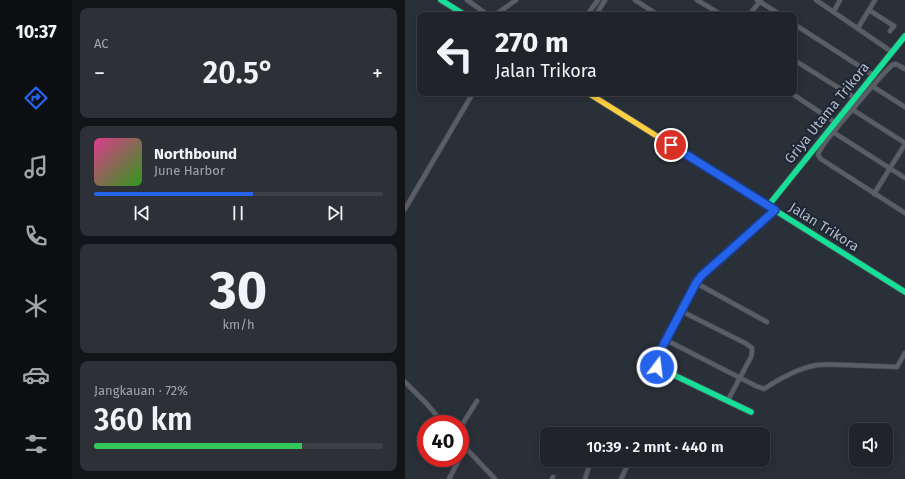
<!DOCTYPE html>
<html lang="id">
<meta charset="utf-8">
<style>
:root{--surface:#20242a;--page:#2d3036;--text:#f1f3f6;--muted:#a2a4a8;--line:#3d4147;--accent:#2563eb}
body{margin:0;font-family:"Fira Sans",sans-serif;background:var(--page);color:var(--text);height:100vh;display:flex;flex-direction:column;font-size:15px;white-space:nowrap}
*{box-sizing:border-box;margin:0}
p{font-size:13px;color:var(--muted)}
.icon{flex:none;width:22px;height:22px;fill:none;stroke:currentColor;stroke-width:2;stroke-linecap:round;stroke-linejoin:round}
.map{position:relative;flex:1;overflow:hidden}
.sheet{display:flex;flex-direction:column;gap:8px;padding:8px;background:#121417;width:333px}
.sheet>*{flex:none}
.top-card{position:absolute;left:12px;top:12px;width:380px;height:84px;border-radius:8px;box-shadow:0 2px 10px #0003,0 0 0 1px var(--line);background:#20242a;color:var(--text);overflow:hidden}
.buttons{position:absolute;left:444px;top:423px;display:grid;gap:8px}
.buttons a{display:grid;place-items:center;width:44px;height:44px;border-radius:8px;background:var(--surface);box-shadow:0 2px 10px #0003,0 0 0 1px var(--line);font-size:20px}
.speed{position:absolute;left:12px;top:415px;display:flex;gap:8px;font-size:20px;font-weight:700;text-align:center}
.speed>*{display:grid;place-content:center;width:52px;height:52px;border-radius:50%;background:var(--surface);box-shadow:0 2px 10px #0003,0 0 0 1px var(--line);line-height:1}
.speed .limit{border:6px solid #d22;background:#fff;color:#111}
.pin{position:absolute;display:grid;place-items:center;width:34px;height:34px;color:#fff;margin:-17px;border:2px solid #fff;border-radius:50%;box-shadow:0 1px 4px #0007}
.me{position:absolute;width:44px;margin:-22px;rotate:15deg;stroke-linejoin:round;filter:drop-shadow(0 0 3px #0008)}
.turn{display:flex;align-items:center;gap:14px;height:84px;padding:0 12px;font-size:18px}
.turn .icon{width:52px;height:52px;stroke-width:2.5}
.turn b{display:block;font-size:28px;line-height:34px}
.big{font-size:30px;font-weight:600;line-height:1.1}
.sheet .tile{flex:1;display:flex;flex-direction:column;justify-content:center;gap:6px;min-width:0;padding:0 14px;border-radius:8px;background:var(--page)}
.sheet .dial{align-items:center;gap:0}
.dial b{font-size:52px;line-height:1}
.song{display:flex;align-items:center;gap:12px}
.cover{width:48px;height:48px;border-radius:6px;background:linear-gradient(135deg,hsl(330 70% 55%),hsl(110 70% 35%))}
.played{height:4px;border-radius:2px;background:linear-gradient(90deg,var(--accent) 55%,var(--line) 55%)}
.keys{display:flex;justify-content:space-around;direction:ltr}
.heat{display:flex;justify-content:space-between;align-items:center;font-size:22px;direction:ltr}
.charge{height:6px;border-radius:3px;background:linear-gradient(90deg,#34c759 72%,var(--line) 0)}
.trip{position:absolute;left:135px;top:427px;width:230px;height:40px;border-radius:8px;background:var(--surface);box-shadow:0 2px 10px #0003,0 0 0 1px var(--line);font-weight:600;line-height:40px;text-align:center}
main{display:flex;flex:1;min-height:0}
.tabs{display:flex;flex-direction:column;width:72px;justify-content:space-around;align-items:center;background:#0d0e11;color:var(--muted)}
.tabs .icon{width:28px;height:28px}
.tabs .current{color:var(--accent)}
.tabs b{font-size:18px;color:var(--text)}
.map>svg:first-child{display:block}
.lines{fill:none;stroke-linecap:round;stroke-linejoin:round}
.street-casing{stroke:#484c55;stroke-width:5.5}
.fast-casing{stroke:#484c55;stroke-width:7}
.slow-casing{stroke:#484c55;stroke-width:7}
.street{stroke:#5a5e66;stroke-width:4}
.fast{stroke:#16e098;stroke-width:5.5}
.slow{stroke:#ffcf43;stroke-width:5.5}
.route-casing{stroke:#184099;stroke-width:10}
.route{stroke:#2563eb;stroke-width:7}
.labels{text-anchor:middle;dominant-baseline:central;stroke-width:4;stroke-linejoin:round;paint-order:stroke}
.street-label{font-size:14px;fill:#b4bcc9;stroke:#1d2633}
</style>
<main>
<nav class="tabs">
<b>10:37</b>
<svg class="icon current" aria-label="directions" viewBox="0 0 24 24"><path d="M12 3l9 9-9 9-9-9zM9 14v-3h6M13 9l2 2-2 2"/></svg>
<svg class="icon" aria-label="music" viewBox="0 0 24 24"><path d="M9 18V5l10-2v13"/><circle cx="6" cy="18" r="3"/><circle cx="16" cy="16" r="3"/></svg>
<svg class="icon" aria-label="phone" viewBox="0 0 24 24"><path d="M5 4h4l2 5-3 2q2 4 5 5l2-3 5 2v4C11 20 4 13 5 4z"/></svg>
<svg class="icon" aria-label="climate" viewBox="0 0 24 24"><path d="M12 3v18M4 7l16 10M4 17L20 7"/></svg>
<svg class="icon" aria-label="car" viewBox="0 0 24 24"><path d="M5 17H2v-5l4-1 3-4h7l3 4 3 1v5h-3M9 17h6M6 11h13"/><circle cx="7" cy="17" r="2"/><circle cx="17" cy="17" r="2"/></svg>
<svg class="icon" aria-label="filters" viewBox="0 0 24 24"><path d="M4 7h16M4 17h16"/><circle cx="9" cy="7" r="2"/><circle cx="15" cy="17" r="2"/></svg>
</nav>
<section class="sheet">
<div class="tile"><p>AC</p>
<div class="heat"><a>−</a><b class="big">20.5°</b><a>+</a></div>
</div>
<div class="tile">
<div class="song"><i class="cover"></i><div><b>Northbound</b><p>June Harbor</p></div></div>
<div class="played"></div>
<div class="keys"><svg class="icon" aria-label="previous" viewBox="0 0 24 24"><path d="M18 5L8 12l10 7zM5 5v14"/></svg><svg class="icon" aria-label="pause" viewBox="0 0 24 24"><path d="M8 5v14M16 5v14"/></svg><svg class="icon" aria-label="next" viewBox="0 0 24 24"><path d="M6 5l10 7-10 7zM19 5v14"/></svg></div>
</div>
<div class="tile dial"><b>30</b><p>km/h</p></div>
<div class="tile"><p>Jangkauan · 72%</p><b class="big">360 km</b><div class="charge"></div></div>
</section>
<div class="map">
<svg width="500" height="479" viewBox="0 0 500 479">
<rect width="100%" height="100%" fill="#2a3038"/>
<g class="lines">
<defs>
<path id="street" d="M62 0 83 15
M230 0 253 15
M292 0 317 15
M352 0 376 15
M411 0 487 52
M464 10 489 26 485 31
M429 11 435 0
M90 15 111 0
M182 15 193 0
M191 15 200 0
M344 15 356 0
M389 24 468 75
M453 28 470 0
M389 60 450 98
M500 69 491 64 487 65C468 84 452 104 435 124 428 133 416 145 413 155L416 159 500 213
M467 86 500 107
M386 93 431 123
M445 108 500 143
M428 132 500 178
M469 194 500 144
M0 209 68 93
M291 283 362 322
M276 311 340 343 347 348V352L346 357 323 400
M261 340 351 386 359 389C374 379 394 368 412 365 422 364 433 365 443 365 459 366 476 366 492 367L500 353
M0 382 21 403 39 424
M55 428 72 401
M55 442 90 479
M44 479 60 448
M147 479 148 477
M180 479 186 460
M216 479 223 464 222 460"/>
<path id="fast" d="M36 0 60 15
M306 170 500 292
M363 206 500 36
M346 412 252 367 250 365V362L291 283 296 276 370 210"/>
<path id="slow" d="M183 93 306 170"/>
</defs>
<use href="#street" class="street-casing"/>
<use href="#fast" class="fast-casing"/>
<use href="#slow" class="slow-casing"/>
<use href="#street" class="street"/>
<use href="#fast" class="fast"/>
<use href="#slow" class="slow"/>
</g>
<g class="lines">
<defs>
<path id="route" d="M252 367 250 364 252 357 291 283 296 276 322 253 370 210 266 145"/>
</defs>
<use href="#route" class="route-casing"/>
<use href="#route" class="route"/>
</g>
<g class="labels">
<g class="street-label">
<text transform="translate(422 113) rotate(-51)">Griya Utama Trikora</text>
<text transform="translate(419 227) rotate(32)">Jalan Trikora</text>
</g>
</g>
</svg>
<div class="buttons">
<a><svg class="icon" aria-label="sound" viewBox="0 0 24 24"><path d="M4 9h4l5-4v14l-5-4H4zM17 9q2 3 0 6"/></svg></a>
</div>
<div class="speed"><div class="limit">40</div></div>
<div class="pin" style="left:266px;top:145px;background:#d93025"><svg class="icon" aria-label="arrive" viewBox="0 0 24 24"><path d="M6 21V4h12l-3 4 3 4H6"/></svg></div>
<svg class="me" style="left:252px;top:367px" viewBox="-20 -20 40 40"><circle r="17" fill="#2563eb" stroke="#fff" stroke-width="3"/><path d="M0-11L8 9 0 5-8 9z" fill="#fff"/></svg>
<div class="trip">10:39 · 2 mnt · 440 m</div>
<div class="top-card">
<div class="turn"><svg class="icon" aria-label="left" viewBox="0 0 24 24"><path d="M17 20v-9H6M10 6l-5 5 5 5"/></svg><div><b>270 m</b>Jalan Trikora</div></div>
</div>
</div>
</main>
